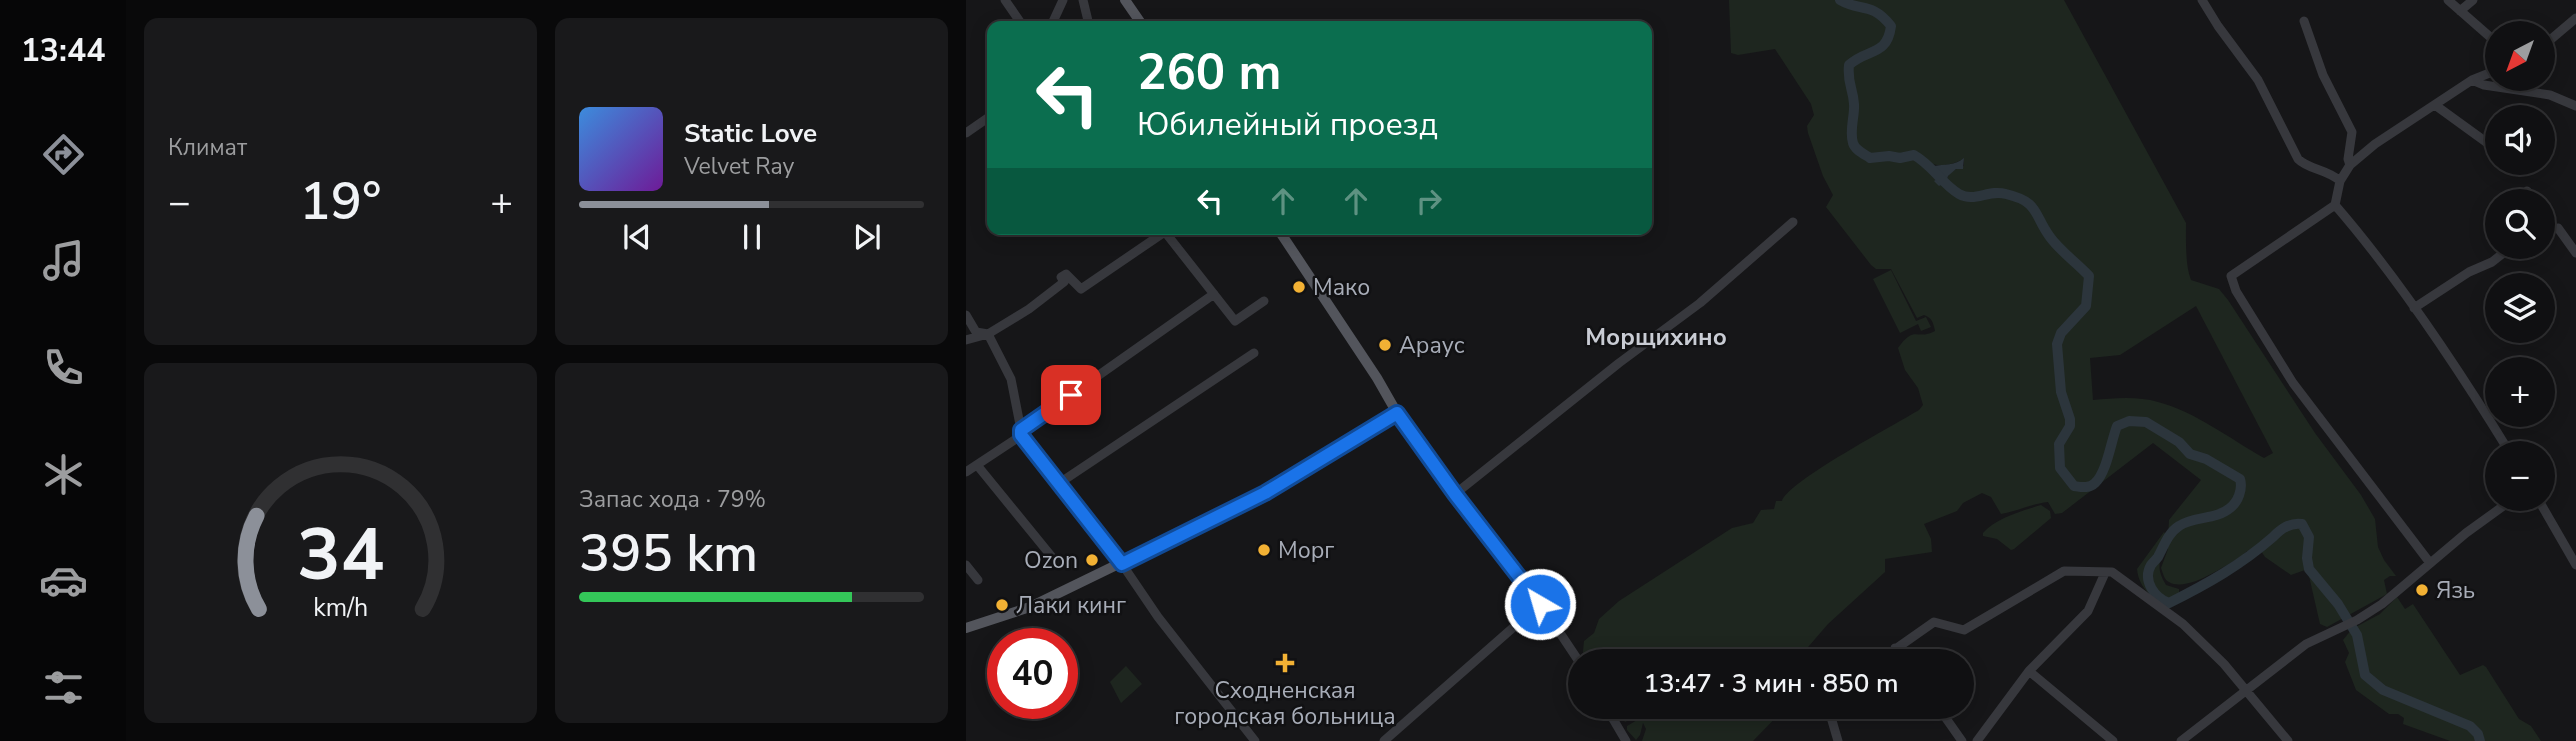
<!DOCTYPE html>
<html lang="ru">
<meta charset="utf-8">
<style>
:root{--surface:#101012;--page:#19191b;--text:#f1f3f6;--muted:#9c9d9f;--line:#303032;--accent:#8c9099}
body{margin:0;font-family:"Nunito Sans",sans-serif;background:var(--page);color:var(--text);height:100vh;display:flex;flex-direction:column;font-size:26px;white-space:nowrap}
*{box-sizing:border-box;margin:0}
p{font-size:23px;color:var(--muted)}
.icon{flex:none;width:38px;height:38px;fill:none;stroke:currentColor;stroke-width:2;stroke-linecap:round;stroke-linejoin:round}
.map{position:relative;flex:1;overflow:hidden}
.side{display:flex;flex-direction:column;gap:18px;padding:18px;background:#09090a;width:840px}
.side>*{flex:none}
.hud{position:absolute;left:21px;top:21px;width:665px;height:214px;border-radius:14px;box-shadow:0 4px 18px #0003,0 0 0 2px var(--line);background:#0b6e4f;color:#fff;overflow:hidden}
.needle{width:46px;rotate:221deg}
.fabs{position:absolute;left:1519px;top:21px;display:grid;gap:14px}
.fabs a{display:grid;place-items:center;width:70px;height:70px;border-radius:50%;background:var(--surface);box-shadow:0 4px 18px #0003,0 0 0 2px var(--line);font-size:35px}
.speed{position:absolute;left:21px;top:628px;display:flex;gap:14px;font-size:35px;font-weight:700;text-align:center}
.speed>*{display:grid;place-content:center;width:91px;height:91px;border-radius:50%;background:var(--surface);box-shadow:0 4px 18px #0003,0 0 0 2px var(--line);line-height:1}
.speed .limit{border:10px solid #d22;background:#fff;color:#111}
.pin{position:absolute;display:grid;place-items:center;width:60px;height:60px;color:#fff;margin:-30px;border-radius:14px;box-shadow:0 4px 10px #0006}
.me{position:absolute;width:77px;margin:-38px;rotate:322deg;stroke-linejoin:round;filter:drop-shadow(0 0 5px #0008)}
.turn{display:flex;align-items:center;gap:24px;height:147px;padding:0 35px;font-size:32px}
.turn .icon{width:91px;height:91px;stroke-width:2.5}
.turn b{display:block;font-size:49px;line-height:60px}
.lanes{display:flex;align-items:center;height:66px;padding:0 35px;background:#0003;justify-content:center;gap:35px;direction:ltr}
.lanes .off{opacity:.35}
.big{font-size:52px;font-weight:600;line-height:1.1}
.side .tile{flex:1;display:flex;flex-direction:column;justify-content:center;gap:10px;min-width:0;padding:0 24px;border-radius:14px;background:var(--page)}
.side .dial{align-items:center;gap:0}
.dial svg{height:182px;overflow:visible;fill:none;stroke:var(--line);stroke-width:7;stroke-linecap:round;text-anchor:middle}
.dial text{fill:var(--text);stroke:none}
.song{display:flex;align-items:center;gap:21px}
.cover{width:84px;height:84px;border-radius:10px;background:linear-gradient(135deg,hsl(210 70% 55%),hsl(280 70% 35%))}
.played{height:7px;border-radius:4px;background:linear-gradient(90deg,var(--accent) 55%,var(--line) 55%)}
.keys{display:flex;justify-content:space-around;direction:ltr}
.heat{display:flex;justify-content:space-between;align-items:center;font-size:38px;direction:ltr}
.charge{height:10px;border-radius:5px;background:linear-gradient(90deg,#34c759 79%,var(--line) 0)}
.side .tiles{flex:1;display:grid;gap:18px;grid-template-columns:repeat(2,1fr)}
.trip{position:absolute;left:602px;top:649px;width:406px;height:70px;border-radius:35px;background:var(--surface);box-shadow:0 4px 18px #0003,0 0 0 2px var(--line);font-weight:600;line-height:70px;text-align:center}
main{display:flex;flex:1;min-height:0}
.tab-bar{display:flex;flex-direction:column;width:126px;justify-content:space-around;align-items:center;background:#060607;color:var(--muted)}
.tab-bar .icon{width:49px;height:49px}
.tab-bar .on{color:var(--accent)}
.tab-bar b{font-size:32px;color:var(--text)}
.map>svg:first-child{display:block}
.green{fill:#1e261f;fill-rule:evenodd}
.water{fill:#2c353c}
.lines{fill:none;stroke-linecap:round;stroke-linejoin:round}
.river{stroke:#2c353c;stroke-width:10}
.minor{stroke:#37383d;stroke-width:9}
.major{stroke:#53555c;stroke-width:10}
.route-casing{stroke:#114b97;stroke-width:18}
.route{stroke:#1a73e8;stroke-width:12}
.poi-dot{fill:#f2b134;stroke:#111113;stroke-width:2.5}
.labels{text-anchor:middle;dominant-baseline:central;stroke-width:5;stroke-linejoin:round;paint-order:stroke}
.poi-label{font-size:23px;fill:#a8adb8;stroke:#111113;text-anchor:start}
.neighbourhood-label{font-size:24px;font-weight:bold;fill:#c9ccd4;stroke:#111113}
</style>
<main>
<nav class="tab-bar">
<b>13:44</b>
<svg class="icon on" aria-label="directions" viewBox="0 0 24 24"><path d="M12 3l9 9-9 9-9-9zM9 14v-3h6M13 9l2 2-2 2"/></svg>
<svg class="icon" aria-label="music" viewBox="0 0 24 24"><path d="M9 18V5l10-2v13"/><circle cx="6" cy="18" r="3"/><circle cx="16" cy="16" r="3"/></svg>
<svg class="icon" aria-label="phone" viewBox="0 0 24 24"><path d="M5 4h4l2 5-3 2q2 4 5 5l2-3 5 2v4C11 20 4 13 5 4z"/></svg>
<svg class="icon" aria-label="climate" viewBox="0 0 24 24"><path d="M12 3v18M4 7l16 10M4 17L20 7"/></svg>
<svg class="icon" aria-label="car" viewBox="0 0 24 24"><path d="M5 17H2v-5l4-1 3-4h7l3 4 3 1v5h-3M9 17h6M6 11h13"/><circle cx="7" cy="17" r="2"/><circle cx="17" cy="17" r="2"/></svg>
<svg class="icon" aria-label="filters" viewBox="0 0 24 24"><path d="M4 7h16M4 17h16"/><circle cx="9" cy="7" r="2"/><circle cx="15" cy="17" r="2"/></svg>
</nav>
<section class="side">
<div class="tiles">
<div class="tile"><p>Климат</p>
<div class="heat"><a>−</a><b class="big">19°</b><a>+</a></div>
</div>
<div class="tile">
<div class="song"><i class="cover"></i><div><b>Static Love</b><p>Velvet Ray</p></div></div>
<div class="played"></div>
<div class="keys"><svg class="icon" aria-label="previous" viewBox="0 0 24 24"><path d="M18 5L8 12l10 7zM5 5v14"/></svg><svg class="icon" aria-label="pause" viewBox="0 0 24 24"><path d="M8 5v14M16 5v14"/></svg><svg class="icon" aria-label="next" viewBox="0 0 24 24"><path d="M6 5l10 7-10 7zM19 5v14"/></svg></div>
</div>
<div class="tile dial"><svg viewBox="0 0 100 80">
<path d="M14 69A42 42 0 1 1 86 69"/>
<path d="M14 69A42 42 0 0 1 13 28" stroke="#8c9099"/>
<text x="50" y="56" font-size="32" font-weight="700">34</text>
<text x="50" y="72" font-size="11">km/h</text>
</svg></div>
<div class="tile"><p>Запас хода · 79%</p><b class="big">395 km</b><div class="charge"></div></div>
</div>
</section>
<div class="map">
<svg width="1610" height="741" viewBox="0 0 1610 741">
<rect width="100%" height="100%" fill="#161618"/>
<path class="green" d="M763 0H1098L1220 223C1220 240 1219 265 1225 280L1253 289 1262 300 1349 433 1395 495 1409 519 1412 547 1418 560 1430 576H1424L1418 580 1421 594 1361 627 1354 624 1343 576 1339 570 1325 575 1299 557 1295 551H1281L1276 556C1260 565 1221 593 1203 582 1198 580 1197 573 1195 568L1202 549V540C1195 560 1188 565 1200 585L1213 589V596L1209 602C1189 602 1173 590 1171 569L1198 532 1202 538 1203 520 1235 480 1187 443 1096 513 1089 514 1082 502C1065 504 1052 511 1035 514L1025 497 1016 493 997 503 991 511 958 524 965 539 966 552 919 559V572L862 624 830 661 623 662 617 652 618 641 628 633 633 619 653 601 766 528 787 523 795 510 808 509 810 501H816C821 482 930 424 953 410L957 405 952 388 939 370 932 348C949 324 950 341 969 331 967 322 966 318 958 315L951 318 925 269H910L905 265 860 207 867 195 857 176 842 133 841 126 848 115 845 104 809 49 772 55 765 53ZM998 159V166C989 169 981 173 980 183L973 186 969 175 957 163V160C971 168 984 166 998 159ZM1230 306 1307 453 1298 458C1266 440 1228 411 1192 402 1172 396 1148 398 1127 400L1124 358 1154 355Z
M925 270 950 321 960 317 965 327 955 331 952 324 934 333 907 279Z
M1075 505 1084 511 1085 518 1048 549 1045 550 1031 539 1017 536V533C1030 518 1056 511 1075 505Z
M568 568C574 571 595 603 600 612L599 615 596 617 582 605 561 574Z
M1431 597 1439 609 1447 604 1494 675 1517 665 1520 667 1553 719 1565 726 1575 741H1484L1437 724 1438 718 1432 714H1423L1390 690 1379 662 1383 653 1377 640 1386 629 1414 614Z
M160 666 176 684 155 703 144 682Z
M650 707H820L787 741H676L680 729 677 723 674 735 670 740 661 730V726L673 719 676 720 671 716 659 722Z"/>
<path class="water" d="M998 158 997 169H990L982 176 980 183 973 186 968 181 971 179 956 160 968 166C978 164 989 166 998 158Z"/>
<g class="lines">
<path class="river" d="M874 0C894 12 905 1 925 26 921 57 901 48 883 65 881 83 887 88 888 104 889 116 883 130 887 143 889 150 898 154 904 158L923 156 934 158 948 155C966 165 976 184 993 194 1009 203 1022 189 1040 194 1074 202 1067 214 1084 237 1094 251 1111 263 1123 276L1120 306 1095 333 1091 344 1095 392 1104 419V426L1093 444 1094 468 1108 486C1115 487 1123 489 1129 483 1141 472 1145 441 1151 426L1163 421 1180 422 1213 442 1224 454 1240 459 1274 479C1277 489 1272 502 1264 508 1250 520 1227 516 1213 526 1202 533 1198 546 1192 557 1190 560 1187 562 1185 565 1176 581 1189 598 1203 603 1241 584 1275 565 1307 537 1315 529 1324 522 1336 524L1343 537 1341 558 1343 569 1372 604 1391 635 1399 675 1417 690 1504 726 1512 734 1514 741"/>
<path class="minor" d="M39 0 57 26
M117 0 123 25
M1236 0 1252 26 1292 80 1332 159C1343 170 1361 169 1374 181
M1482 0 1531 43
M1494 11 1507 0
M1338 21 1357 75 1386 132 1382 159 1384 165
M85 26 97 0
M1577 46 1610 18
M1506 80 1531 70
M1469 105 1531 150
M0 133 26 115
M1543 163 1553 172
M1561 191 1570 201
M1369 205 1265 276 1270 291 1327 383 1464 563
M1577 210 1581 215 1577 218
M1592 228 1610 253
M199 232 269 321 298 301
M1448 308 1503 272 1526 262 1545 247
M0 315 10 332 22 334 45 379 56 435 156 564 192 617 289 741
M0 340 22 334 63 309 98 282 95 277 100 274 115 289 203 229
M431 413 489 494 584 618 614 663
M55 430 248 294
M1544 453C1492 368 1434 280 1369 205L1374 181 1384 165 1409 144 1506 80 1518 85 1584 95 1610 106
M11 465 86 557
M0 472 56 435
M92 484 288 353
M489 494 653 363 734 303 827 222
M1572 499 1610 565
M0 565 12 580
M929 648 939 662
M911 662 968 622 998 630 1098 571 1146 572 1217 624 1258 664 1322 741
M1063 671 1147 741
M640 707 660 741
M862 707 872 741
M972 707 996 741
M418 741 574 604
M1011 741 1063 671 1122 611 1139 573
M1215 741 1340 644 1391 620 1416 604 1500 533 1547 499"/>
<path class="major" d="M159 0 177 26
M0 628 64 607 280 502 338 471 431 413 411 378 312 229"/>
</g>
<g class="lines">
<defs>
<path id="route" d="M105 395 55 430V435L156 564 299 493 431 413 489 494 574 604"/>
</defs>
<use href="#route" class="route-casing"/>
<use href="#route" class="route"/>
</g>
<g class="poi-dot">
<circle cx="333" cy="287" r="7"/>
<circle cx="419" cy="345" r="7"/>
<circle cx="298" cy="550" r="7"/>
<circle cx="126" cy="560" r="7"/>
<circle cx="1456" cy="590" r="7"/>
<circle cx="36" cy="605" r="7"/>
<path d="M315.5 652.5h7v7h7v7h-7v7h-7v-7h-7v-7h7z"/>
</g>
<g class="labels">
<g class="poi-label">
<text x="347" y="287">Мако</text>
<text x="433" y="345">Араус</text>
<text x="312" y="550">Морг</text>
<text x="112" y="560" text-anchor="end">Ozon</text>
<text x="1470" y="590">Язь</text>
<text x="50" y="605">Лаки кинг</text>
<text x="319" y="690" text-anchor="middle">Сходненская<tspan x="319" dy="26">городская больница</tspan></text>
</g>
<g class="neighbourhood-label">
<text x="690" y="337">Морщихино</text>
</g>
</g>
</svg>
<div class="fabs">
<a><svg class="needle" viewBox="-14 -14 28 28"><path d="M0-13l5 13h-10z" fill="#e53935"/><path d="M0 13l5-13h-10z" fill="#9c9d9f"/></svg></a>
<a><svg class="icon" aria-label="sound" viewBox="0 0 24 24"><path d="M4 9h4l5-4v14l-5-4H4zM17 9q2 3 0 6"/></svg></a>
<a><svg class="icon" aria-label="search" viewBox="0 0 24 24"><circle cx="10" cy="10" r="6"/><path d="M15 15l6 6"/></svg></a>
<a><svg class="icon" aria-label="layers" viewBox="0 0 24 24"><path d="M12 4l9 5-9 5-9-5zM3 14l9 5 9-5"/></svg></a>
<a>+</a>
<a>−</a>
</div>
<div class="speed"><div class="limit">40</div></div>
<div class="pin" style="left:105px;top:395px;background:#d93025"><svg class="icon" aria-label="arrive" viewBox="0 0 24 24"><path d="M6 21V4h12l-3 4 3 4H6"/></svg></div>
<svg class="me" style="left:574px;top:604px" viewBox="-20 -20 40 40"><circle r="17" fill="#1a73e8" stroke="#fff" stroke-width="3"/><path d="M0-11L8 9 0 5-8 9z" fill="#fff"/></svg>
<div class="trip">13:47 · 3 мин · 850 m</div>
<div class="hud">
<div class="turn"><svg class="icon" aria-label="left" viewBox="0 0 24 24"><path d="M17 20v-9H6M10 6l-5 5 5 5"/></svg><div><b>260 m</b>Юбилейный проезд</div></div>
<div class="lanes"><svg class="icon" aria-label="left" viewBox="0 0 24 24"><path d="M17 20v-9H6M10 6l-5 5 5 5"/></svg><svg class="icon off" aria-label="ahead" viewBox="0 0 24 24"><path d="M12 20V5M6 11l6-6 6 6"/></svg><svg class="icon off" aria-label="ahead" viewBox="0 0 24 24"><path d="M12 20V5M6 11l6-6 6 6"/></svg><svg class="icon off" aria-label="right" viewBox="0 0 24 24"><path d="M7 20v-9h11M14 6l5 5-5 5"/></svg></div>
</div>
</div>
</main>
